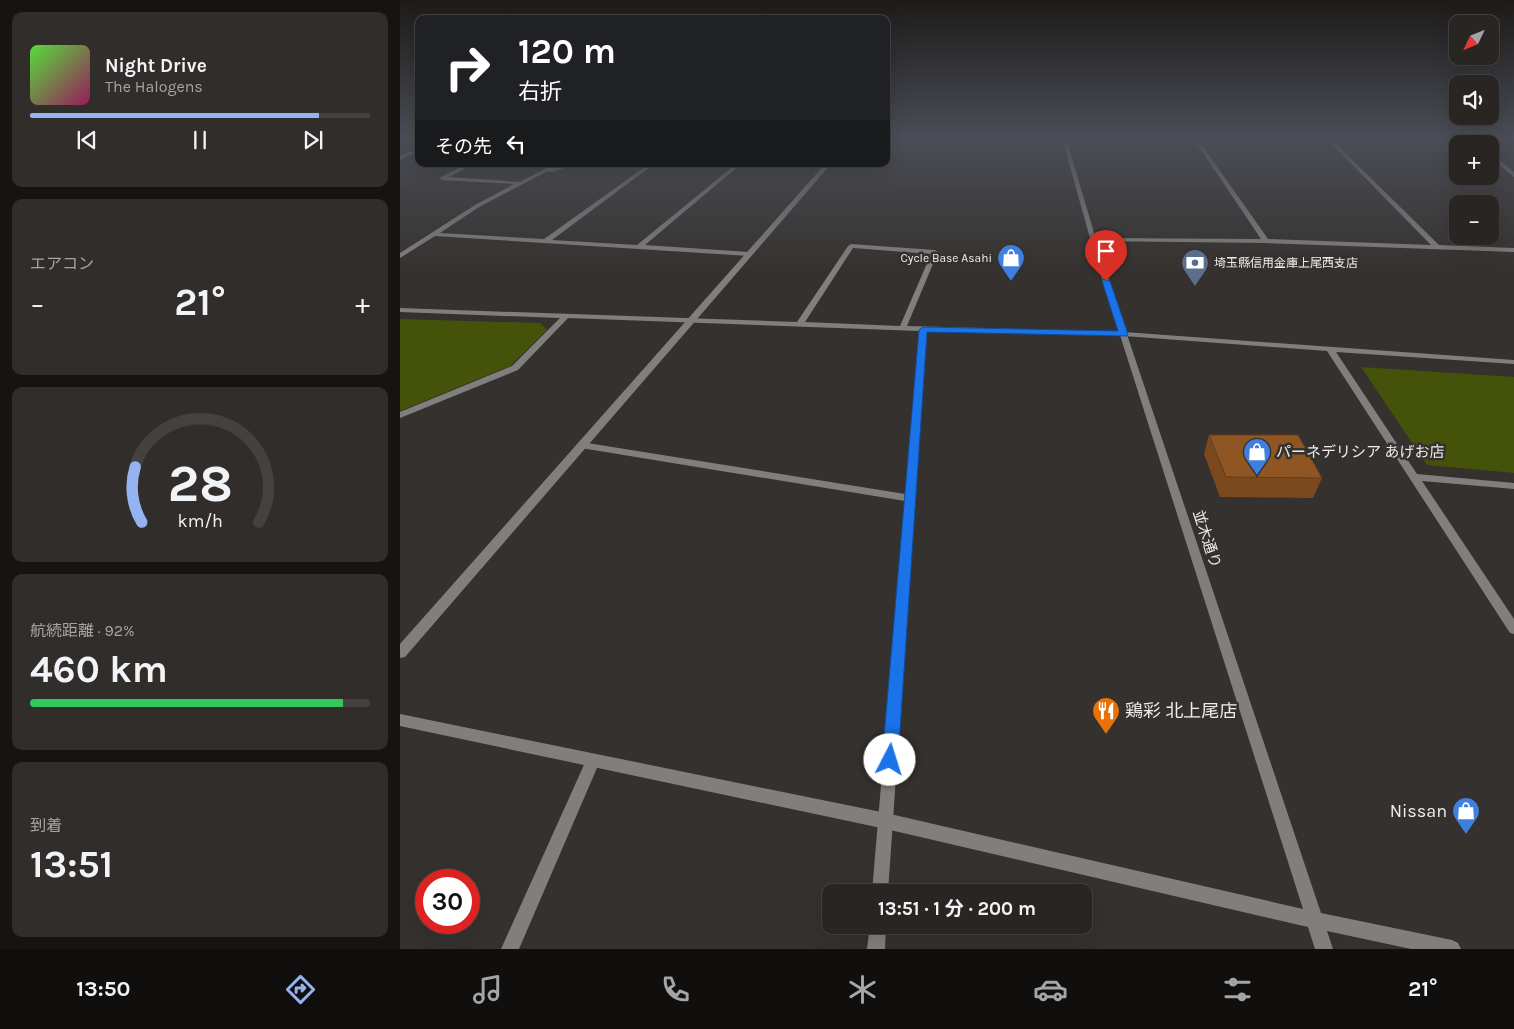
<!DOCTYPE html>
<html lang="ja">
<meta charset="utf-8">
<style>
:root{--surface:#282522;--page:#302d2a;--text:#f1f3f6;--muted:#a5a5a5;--line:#444240;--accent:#95b2f1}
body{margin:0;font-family:Karla,"Noto Sans JP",sans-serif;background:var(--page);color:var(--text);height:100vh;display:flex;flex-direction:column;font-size:19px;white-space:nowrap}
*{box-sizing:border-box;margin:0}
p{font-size:16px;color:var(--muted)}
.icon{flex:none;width:28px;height:28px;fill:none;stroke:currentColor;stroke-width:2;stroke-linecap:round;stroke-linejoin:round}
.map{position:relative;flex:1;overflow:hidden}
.details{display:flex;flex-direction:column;gap:12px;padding:12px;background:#161413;width:400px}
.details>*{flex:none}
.guide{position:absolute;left:15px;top:15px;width:475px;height:152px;border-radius:10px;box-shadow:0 5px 20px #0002,0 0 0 1px var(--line);background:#202124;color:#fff;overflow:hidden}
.needle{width:32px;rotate:227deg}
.buttons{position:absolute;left:1049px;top:15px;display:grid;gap:10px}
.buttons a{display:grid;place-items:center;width:50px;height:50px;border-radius:10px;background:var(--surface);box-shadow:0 5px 20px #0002,0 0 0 1px var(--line);font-size:25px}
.speed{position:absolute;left:15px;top:869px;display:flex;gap:10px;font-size:25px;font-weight:700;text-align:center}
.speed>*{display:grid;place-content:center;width:65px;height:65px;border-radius:50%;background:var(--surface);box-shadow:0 5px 20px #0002,0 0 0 1px var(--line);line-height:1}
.speed .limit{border:8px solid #d22;background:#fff;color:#111}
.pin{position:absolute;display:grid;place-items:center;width:42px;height:42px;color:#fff;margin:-51px -21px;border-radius:50% 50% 50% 0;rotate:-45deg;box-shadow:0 0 5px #0007}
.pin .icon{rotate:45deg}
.me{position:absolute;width:55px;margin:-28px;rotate:5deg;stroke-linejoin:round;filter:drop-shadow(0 0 4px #0008)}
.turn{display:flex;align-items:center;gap:18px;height:105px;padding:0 20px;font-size:22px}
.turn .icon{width:65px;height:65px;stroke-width:2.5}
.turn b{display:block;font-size:35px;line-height:42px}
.then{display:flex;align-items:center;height:48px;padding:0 20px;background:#0003;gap:10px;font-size:19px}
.big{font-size:38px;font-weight:700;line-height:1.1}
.details .tile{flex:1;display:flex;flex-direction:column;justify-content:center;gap:8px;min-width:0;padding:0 18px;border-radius:10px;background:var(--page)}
.details .dial{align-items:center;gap:0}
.dial svg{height:130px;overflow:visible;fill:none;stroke:var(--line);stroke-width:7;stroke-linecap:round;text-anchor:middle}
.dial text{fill:var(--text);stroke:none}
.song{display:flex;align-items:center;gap:15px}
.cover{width:60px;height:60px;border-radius:8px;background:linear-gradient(135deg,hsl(110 70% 55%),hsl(330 70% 35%))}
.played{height:5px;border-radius:2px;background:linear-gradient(90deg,var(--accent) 85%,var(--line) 85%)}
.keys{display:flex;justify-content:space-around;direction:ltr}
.heat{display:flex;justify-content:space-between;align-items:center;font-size:28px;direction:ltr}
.charge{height:8px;border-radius:4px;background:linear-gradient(90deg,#34c759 92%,var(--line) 0)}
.trip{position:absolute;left:422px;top:884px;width:270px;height:50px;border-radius:10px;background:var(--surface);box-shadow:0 5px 20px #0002,0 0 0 1px var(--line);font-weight:700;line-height:50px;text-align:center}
.dock{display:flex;height:80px;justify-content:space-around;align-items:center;background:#100f0e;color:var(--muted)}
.dock .icon{width:35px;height:35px}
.dock .selected{color:var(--accent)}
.dock b{font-size:22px;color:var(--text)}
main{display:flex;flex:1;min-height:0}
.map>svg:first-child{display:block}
.green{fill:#44520a}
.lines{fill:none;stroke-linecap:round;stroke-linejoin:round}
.minor{fill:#817f7e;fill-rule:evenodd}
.tertiary{fill:#817f7e;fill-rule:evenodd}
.wall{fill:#7b491d}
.building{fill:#8f5522;stroke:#643c18}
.route{fill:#1a73e8;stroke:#114b97}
.labels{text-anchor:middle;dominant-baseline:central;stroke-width:5;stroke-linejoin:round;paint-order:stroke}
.far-poi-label{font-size:12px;fill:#eeecea;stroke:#35312e;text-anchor:end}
.poi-label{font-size:15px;fill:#eeecea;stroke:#35312e;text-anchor:start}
.street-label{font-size:15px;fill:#eeecea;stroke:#35312e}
.near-poi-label{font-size:18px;fill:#eeecea;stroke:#35312e;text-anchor:start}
</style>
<main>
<section class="details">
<div class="tile">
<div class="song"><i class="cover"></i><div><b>Night Drive</b><p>The Halogens</p></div></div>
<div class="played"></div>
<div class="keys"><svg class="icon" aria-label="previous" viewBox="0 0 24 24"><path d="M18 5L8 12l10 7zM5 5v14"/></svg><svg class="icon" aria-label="pause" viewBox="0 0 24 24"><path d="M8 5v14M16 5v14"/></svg><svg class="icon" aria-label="next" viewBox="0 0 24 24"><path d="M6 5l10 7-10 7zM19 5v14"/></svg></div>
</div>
<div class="tile"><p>エアコン</p>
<div class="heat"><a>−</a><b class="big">21°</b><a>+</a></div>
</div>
<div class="tile dial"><svg viewBox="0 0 100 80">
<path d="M14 69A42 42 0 1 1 86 69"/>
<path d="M14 69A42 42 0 0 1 10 35" stroke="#95b2f1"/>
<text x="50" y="56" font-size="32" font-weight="700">28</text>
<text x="50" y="72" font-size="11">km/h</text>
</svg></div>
<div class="tile"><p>航続距離 · 92%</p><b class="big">460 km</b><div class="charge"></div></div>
<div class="tile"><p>到着</p><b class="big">13:51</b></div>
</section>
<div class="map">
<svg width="1114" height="949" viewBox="0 0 1114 949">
<rect width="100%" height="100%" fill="#35312e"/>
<path class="green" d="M0 319 140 323 147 330 110 366 0 411Z
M961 367 1114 377V473L1027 465Z"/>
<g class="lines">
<path class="minor" d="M793 138H797L868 239 1031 245 926 138H930L1039 245 1114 248V252L866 243 692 241V239L694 238 861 239Z
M19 148V151L0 160V156Z
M67 164H74L49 177 120 182 154 164H161L154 168 168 164H174L153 172 148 171 79 207 40 233 144 239 249 164H254L152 240 237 245 336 164H341L245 245 349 252 352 254 349 256 35 236 0 258V253L75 205 114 184 42 180 39 178Z
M451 244 535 250 538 252 507 326 724 332 1114 360V364L936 352 1017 474 1114 483V489L1022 481 1114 619V634L1110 633 927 351 724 336 527 331 488 892H472L505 501 181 448 176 445 181 442 505 494 519 331 168 318 118 370 0 418V412L112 366 160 318 0 312V308L397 322 448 246ZM453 248 531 254 500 326 405 322Z
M193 754 198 756 200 761 119 949H101L188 756Z
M470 925H486L485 949H467Z"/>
<path class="tertiary" d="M662 138H666L703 263 921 913 1052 940 1058 943 1061 949H1011L927 931 933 949H915L908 927 486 829 0 726V714L486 813 903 909 697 263Z
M1069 138H1073L1080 144H1075Z
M1090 152 1114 172V177L1090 157Z
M425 164H431L5 657 0 658V644Z"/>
</g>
<path class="wall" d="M809 435 922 478 913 498 820 497 804 454Z"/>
<path class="building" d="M809 435H898L922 478 826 477Z"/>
<linearGradient id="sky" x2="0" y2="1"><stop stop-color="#1d1b19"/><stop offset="0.51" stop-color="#4b4e57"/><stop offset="1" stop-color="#4b4e57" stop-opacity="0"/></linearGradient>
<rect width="1114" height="270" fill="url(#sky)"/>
<path class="route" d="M703 279 710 281 728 334 727 336 527 332 498 760 496 765 490 767 484 765 482 760 519 330 523 327 718 331 702 281Z"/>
<defs>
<symbol id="shop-pin" viewBox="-11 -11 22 30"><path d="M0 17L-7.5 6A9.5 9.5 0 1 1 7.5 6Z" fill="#3f7fe0" stroke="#35312e"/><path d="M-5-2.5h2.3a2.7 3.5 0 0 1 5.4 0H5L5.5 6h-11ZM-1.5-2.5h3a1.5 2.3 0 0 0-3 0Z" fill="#fff"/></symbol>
<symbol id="bank-pin" viewBox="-11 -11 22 30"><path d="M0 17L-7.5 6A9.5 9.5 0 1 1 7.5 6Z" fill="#5c6f8a" stroke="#35312e"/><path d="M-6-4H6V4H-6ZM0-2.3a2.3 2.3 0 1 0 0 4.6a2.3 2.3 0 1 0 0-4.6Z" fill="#fff"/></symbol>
<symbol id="restaurant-pin" viewBox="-11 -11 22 30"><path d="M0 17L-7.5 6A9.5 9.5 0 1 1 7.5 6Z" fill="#e8710a" stroke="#35312e"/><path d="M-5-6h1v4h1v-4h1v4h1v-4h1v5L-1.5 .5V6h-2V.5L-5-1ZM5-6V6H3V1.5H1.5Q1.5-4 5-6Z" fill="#fff"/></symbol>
</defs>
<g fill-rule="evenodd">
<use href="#shop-pin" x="595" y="242" width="32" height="43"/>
<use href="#bank-pin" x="779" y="247" width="32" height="43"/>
<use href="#shop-pin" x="841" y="436" width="32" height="43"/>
<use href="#restaurant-pin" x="690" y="695" width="32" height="43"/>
<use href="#shop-pin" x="1050" y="795" width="32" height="43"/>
</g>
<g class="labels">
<g class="far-poi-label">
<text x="592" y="258">Cycle Base Asahi</text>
<text x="814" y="263" text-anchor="start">埼玉縣信用金庫上尾西支店</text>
</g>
<g class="poi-label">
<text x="876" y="452">パーネデリシア あげお店</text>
</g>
<g class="street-label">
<text transform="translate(807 539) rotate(72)">並木通り</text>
</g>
<g class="near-poi-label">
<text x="725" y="711">鶏彩 北上尾店</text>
<text x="1047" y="811" text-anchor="end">Nissan</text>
</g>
</g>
</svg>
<div class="buttons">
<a><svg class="needle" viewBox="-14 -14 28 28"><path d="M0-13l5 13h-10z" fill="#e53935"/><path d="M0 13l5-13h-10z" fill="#a5a5a5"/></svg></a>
<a><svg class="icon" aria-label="sound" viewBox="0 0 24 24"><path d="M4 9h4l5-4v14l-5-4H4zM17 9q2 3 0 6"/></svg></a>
<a>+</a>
<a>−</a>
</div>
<div class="speed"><div class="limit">30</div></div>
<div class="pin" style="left:706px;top:281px;background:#d93025"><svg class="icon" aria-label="arrive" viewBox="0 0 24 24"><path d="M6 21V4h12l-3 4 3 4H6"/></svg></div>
<svg class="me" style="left:490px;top:760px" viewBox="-20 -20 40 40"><circle r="19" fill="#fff"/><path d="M0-13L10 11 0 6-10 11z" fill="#1a73e8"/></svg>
<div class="trip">13:51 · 1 分 · 200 m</div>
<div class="guide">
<div class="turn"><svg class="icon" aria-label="right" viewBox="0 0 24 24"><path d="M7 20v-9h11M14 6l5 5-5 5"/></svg><div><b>120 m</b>右折</div></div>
<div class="then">その先<svg class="icon" aria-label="left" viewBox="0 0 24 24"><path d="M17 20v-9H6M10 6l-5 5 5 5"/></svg></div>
</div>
</div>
</main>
<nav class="dock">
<b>13:50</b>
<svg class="icon selected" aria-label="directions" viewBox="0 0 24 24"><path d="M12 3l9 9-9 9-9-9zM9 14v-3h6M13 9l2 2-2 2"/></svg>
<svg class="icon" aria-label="music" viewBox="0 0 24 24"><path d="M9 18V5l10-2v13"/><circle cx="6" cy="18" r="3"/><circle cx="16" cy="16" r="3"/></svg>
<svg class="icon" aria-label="phone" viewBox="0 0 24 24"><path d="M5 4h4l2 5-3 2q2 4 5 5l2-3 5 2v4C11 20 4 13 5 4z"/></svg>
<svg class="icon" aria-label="climate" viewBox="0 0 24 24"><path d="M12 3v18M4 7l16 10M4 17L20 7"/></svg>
<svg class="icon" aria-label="car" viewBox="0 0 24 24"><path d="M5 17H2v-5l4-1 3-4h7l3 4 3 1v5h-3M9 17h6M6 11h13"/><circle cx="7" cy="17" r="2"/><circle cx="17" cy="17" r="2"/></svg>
<svg class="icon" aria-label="filters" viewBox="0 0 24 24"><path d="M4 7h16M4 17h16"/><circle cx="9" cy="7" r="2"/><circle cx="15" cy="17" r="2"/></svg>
<b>21°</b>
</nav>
